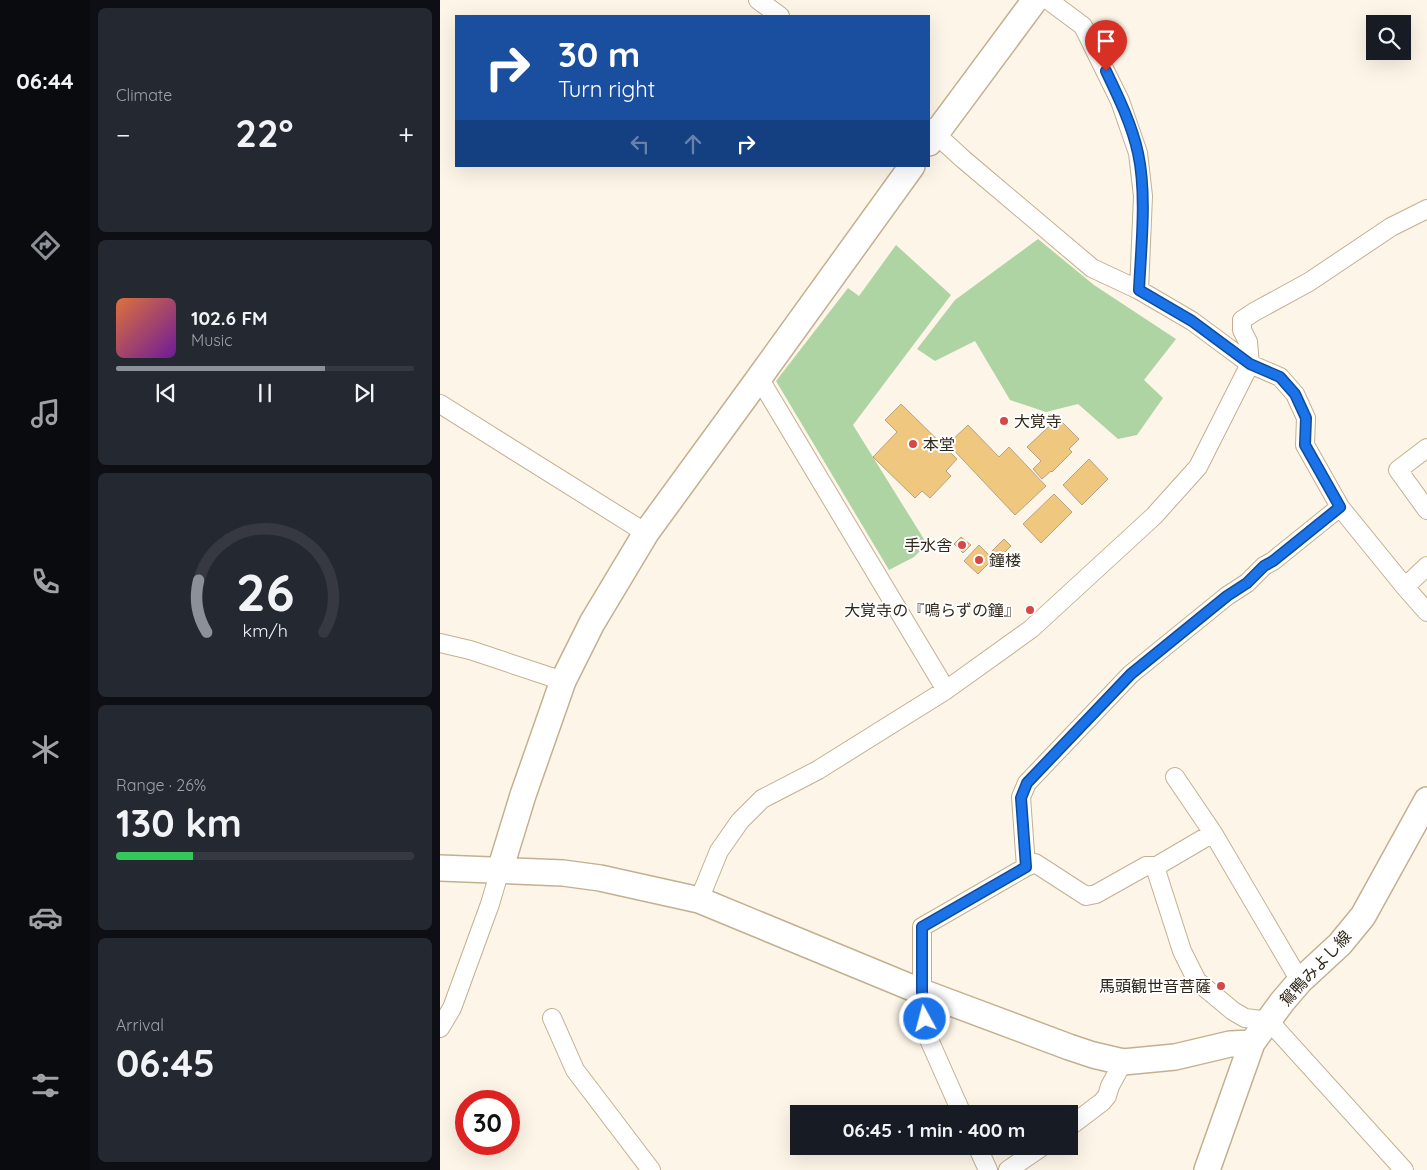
<!DOCTYPE html>
<meta charset="utf-8">
<style>
:root{--surface:#171b24;--page:#242831;--text:#f1f3f6;--muted:#9ea1a6;--line:#363941;--accent:#8c9099}
body{margin:0;font-family:Quicksand,"Noto Sans JP",sans-serif;background:var(--page);color:var(--text);height:100vh;display:flex;flex-direction:column;font-size:19px;white-space:nowrap}
*{box-sizing:border-box;margin:0}
p{font-size:16px;color:var(--muted)}
.icon{flex:none;width:28px;height:28px;fill:none;stroke:currentColor;stroke-width:2;stroke-linecap:round;stroke-linejoin:round}
.map{position:relative;flex:1;overflow:hidden}
.panel{display:flex;flex-direction:column;gap:8px;padding:8px;background:#0d0f14;width:350px}
.panel>*{flex:none}
.banner{position:absolute;left:15px;top:15px;width:475px;height:152px;border-radius:0px;box-shadow:0 5px 20px #0002;background:#1a4fa0;color:#fff;overflow:hidden}
.tools{position:absolute;left:926px;top:15px;display:grid;gap:10px}
.tools a{display:grid;place-items:center;width:45px;height:45px;border-radius:0px;background:var(--surface);box-shadow:0 5px 20px #0002;font-size:25px}
.speed{position:absolute;left:15px;top:1090px;display:flex;gap:10px;font-size:25px;font-weight:700;text-align:center}
.speed>*{display:grid;place-content:center;width:65px;height:65px;border-radius:50%;background:var(--surface);box-shadow:0 5px 20px #0002;line-height:1}
.speed .limit{border:8px solid #d22;background:#fff;color:#111}
.pin{position:absolute;display:grid;place-items:center;width:42px;height:42px;color:#fff;margin:-51px -21px;border-radius:50% 50% 50% 0;rotate:-45deg;box-shadow:0 0 5px #0007}
.pin .icon{rotate:45deg}
.me{position:absolute;width:55px;margin:-28px;rotate:353deg;stroke-linejoin:round;filter:drop-shadow(0 0 4px #0008)}
.turn{display:flex;align-items:center;gap:18px;height:105px;padding:0 20px;font-size:22px}
.turn .icon{width:65px;height:65px;stroke-width:2.5}
.turn b{display:block;font-size:35px;line-height:42px}
.lanes{display:flex;align-items:center;height:48px;padding:0 20px;background:#0003;justify-content:center;gap:25px;direction:ltr}
.lanes .off{opacity:.35}
.big{font-size:38px;font-weight:700;line-height:1.1}
.panel .tile{flex:1;display:flex;flex-direction:column;justify-content:center;gap:8px;min-width:0;padding:0 18px;border-radius:8px;background:var(--page)}
.panel .dial{align-items:center;gap:0}
.dial svg{height:130px;overflow:visible;fill:none;stroke:var(--line);stroke-width:7;stroke-linecap:round;text-anchor:middle}
.dial text{fill:var(--text);stroke:none}
.song{display:flex;align-items:center;gap:15px}
.cover{width:60px;height:60px;border-radius:8px;background:linear-gradient(135deg,hsl(20 70% 55%),hsl(280 70% 35%))}
.played{height:5px;border-radius:2px;background:linear-gradient(90deg,var(--accent) 70%,var(--line) 70%)}
.keys{display:flex;justify-content:space-around;direction:ltr}
.heat{display:flex;justify-content:space-between;align-items:center;font-size:28px;direction:ltr}
.charge{height:8px;border-radius:4px;background:linear-gradient(90deg,#34c759 26%,var(--line) 0)}
.trip{position:absolute;left:350px;top:1105px;width:288px;height:50px;border-radius:0px;background:var(--surface);box-shadow:0 5px 20px #0002;font-weight:700;line-height:50px;text-align:center}
main{display:flex;flex:1;min-height:0}
.tabs{display:flex;flex-direction:column;width:90px;justify-content:space-around;align-items:center;background:#090b0e;color:var(--muted)}
.tabs .icon{width:35px;height:35px}
.tabs .selected{color:var(--accent)}
.tabs b{font-size:22px;color:var(--text)}
.map>svg:first-child{display:block}
.green{fill:#aed4a3}
.building{fill:#f0c77f;stroke:#b5a283}
.lines{fill:none;stroke-linecap:round;stroke-linejoin:round}
.street-casing{stroke:#c3b090;stroke-width:20}
.secondary-casing{stroke:#c3b090;stroke-width:28}
.street{stroke:#fff;stroke-width:18}
.secondary{stroke:#fff;stroke-width:25}
.route-casing{stroke:#114b97;stroke-width:12}
.route{stroke:#1a73e8;stroke-width:9}
.poi-dot{fill:#d64746;stroke:#fff;stroke-width:2}
.labels{text-anchor:middle;dominant-baseline:central;stroke-width:4;stroke-linejoin:round;paint-order:stroke}
.poi-label{font-size:16px;fill:#30281b;stroke:#fff;text-anchor:start}
.street-label{font-size:16px;fill:#30281b;stroke:#fff}
</style>
<main>
<nav class="tabs">
<b>06:44</b>
<svg class="icon selected" aria-label="directions" viewBox="0 0 24 24"><path d="M12 3l9 9-9 9-9-9zM9 14v-3h6M13 9l2 2-2 2"/></svg>
<svg class="icon" aria-label="music" viewBox="0 0 24 24"><path d="M9 18V5l10-2v13"/><circle cx="6" cy="18" r="3"/><circle cx="16" cy="16" r="3"/></svg>
<svg class="icon" aria-label="phone" viewBox="0 0 24 24"><path d="M5 4h4l2 5-3 2q2 4 5 5l2-3 5 2v4C11 20 4 13 5 4z"/></svg>
<svg class="icon" aria-label="climate" viewBox="0 0 24 24"><path d="M12 3v18M4 7l16 10M4 17L20 7"/></svg>
<svg class="icon" aria-label="car" viewBox="0 0 24 24"><path d="M5 17H2v-5l4-1 3-4h7l3 4 3 1v5h-3M9 17h6M6 11h13"/><circle cx="7" cy="17" r="2"/><circle cx="17" cy="17" r="2"/></svg>
<svg class="icon" aria-label="filters" viewBox="0 0 24 24"><path d="M4 7h16M4 17h16"/><circle cx="9" cy="7" r="2"/><circle cx="15" cy="17" r="2"/></svg>
</nav>
<section class="panel">
<div class="tile"><p>Climate</p>
<div class="heat"><a>−</a><b class="big">22°</b><a>+</a></div>
</div>
<div class="tile">
<div class="song"><i class="cover"></i><div><b>102.6 FM</b><p>Music</p></div></div>
<div class="played"></div>
<div class="keys"><svg class="icon" aria-label="previous" viewBox="0 0 24 24"><path d="M18 5L8 12l10 7zM5 5v14"/></svg><svg class="icon" aria-label="pause" viewBox="0 0 24 24"><path d="M8 5v14M16 5v14"/></svg><svg class="icon" aria-label="next" viewBox="0 0 24 24"><path d="M6 5l10 7-10 7zM19 5v14"/></svg></div>
</div>
<div class="tile dial"><svg viewBox="0 0 100 80">
<path d="M14 69A42 42 0 1 1 86 69"/>
<path d="M14 69A42 42 0 0 1 9 37" stroke="#8c9099"/>
<text x="50" y="56" font-size="32" font-weight="700">26</text>
<text x="50" y="72" font-size="11">km/h</text>
</svg></div>
<div class="tile"><p>Range · 26%</p><b class="big">130 km</b><div class="charge"></div></div>
<div class="tile"><p>Arrival</p><b class="big">06:45</b></div>
</section>
<div class="map">
<svg width="987" height="1170" viewBox="0 0 987 1170">
<rect width="100%" height="100%" fill="#fdf5e7"/>
<path class="green" d="M598 239 654 285 736 339 704 380 723 398 697 435 678 439 638 404 606 412 570 400 535 341 495 361 477 349 515 300Z
M456 245 511 295 413 425 487 544 474 557 449 570 336 381 408 288 419 296Z"/>
<path class="building" d="M461 404 517 459 506 471 511 476 490 498 482 491 475 498 433 457 457 432 445 420Z
M618 418 639 439 629 449 632 452 612 472 611 471 602 479 593 469 601 461 587 447Z
M528 425 559 457 569 447 606 486 575 515 508 444Z
M649 459 668 479 642 505 623 485Z
M614 494 632 512 601 543 583 524Z
M521 537 531 545 523 553 514 544Z
M564 539 571 546 558 559 551 552Z
M539 545 553 559 538 574 524 561Z"/>
<g class="lines">
<defs>
<path id="street" d="M318 0 340 16
M608 0 643 26 680 101 698 153 703 196 699 290
M489 128 523 159 652 268 699 290 752 321 810 364 840 377 855 394 866 418 865 445 900 507 965 587 987 612
M319 378 506 690
M0 404 206 533
M987 448 958 470 987 510
M965 587 987 566
M0 643 30 650 123 681
M735 777 773 833 860 981
M773 833 715 867 742 951 757 981 793 1011 805 1018 829 1021 964 1170
M586 867 595 863 646 896 656 894 706 866H715
M259 900 279 851 300 821 322 799 378 770 506 690 591 629 714 516 758 467 810 364 808 342 802 330V320L814 312 869 282 951 227 987 209
M112 1018 135 1070 211 1170
M0 1028 12 1008 50 904 60 870
M522 1114 487 1035 482 992V927L586 867 581 797 587 783 691 674 787 596 807 583 824 566 833 561 900 507
M629 1127 662 1102 667 1096 670 1086 683 1062
M537 1146 548 1170
M568 1170 603 1146"/>
<path id="secondary" d="M489 143 595 0
M0 868 123 873 160 878 259 900 482 992 629 1047 653 1055 683 1062 735 1057 790 1044 812 1043
M60 870 83 795 123 681 152 623 206 533 319 378 472 166
M767 1170 812 1043 842 1002 860 981 900 944 923 916 987 800"/>
</defs>
<use href="#street" class="street-casing"/>
<use href="#secondary" class="secondary-casing"/>
<use href="#street" class="street"/>
<use href="#secondary" class="secondary"/>
</g>
<g class="lines">
<defs>
<path id="route" d="M485 1019 482 992V927L586 867 581 798 587 783 691 674 787 596 807 583 824 566 833 561 900 507 865 445 866 418 855 394 840 377 810 364 752 321 699 290C701 247 707 194 698 153 692 125 678 96 666 71"/>
</defs>
<use href="#route" class="route-casing"/>
<use href="#route" class="route"/>
</g>
<g class="poi-dot">
<circle cx="564" cy="421" r="5"/>
<circle cx="473" cy="444" r="5"/>
<circle cx="522" cy="545" r="5"/>
<circle cx="539" cy="560" r="5"/>
<circle cx="590" cy="610" r="5"/>
<circle cx="781" cy="986" r="5"/>
</g>
<g class="labels">
<g class="poi-label">
<text x="574" y="421">大覚寺</text>
<text x="483" y="444">本堂</text>
<text x="512" y="545" text-anchor="end">手水舎</text>
<text x="549" y="560">鐘楼</text>
<text x="580" y="610" text-anchor="end">大覚寺の『鳴らずの鐘』</text>
<text x="771" y="986" text-anchor="end">馬頭観世音菩薩</text>
</g>
<g class="street-label">
<text transform="translate(875 968) rotate(-47)">鴛鴨みよし線</text>
</g>
</g>
</svg>
<div class="tools">
<a><svg class="icon" aria-label="search" viewBox="0 0 24 24"><circle cx="10" cy="10" r="6"/><path d="M15 15l6 6"/></svg></a>
</div>
<div class="speed"><div class="limit">30</div></div>
<div class="pin" style="left:666px;top:71px;background:#d93025"><svg class="icon" aria-label="arrive" viewBox="0 0 24 24"><path d="M6 21V4h12l-3 4 3 4H6"/></svg></div>
<svg class="me" style="left:485px;top:1019px" viewBox="-20 -20 40 40"><circle r="17" fill="#1a73e8" stroke="#fff" stroke-width="3"/><path d="M0-11L8 9 0 5-8 9z" fill="#fff"/></svg>
<div class="trip">06:45 · 1 min · 400 m</div>
<div class="banner">
<div class="turn"><svg class="icon" aria-label="right" viewBox="0 0 24 24"><path d="M7 20v-9h11M14 6l5 5-5 5"/></svg><div><b>30 m</b>Turn right</div></div>
<div class="lanes"><svg class="icon off" aria-label="left" viewBox="0 0 24 24"><path d="M17 20v-9H6M10 6l-5 5 5 5"/></svg><svg class="icon off" aria-label="ahead" viewBox="0 0 24 24"><path d="M12 20V5M6 11l6-6 6 6"/></svg><svg class="icon" aria-label="right" viewBox="0 0 24 24"><path d="M7 20v-9h11M14 6l5 5-5 5"/></svg></div>
</div>
</div>
</main>
